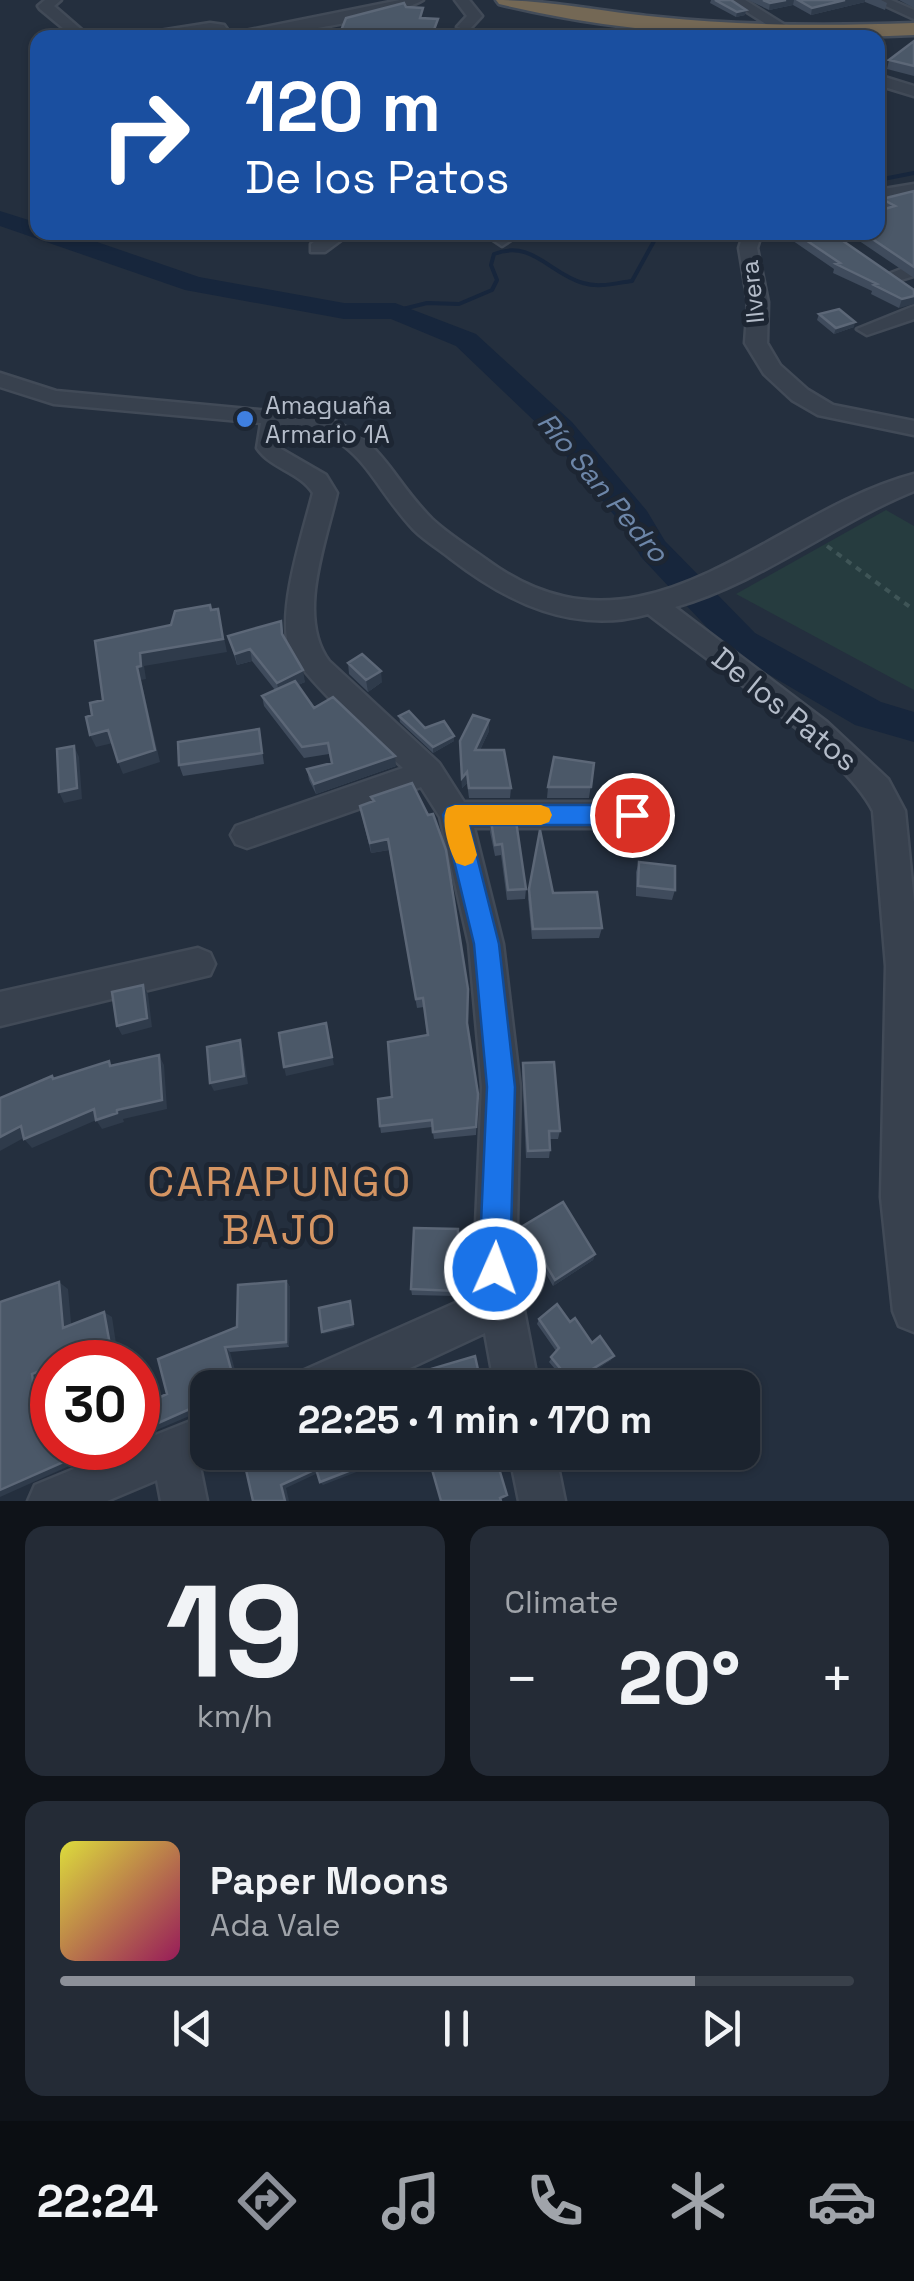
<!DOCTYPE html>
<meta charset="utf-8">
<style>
:root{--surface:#1b232e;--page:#242b36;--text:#f1f3f6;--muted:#a0a4aa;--line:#39404a;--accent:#8c9099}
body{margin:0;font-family:"Space Grotesk",sans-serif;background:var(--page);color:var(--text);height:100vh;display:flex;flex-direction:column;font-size:38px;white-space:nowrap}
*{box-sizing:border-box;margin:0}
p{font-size:32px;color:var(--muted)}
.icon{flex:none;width:55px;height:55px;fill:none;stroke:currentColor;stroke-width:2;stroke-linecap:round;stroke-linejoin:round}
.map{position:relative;height:1501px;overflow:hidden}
.side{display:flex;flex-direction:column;gap:25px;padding:25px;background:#0f1319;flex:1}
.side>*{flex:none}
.guide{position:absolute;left:30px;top:30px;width:855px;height:210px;border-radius:20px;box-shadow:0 2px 8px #0004,0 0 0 2px var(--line);background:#1a4fa0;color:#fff;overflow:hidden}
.speed{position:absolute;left:30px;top:1340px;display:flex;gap:20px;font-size:50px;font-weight:700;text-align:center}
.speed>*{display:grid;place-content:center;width:130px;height:130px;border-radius:50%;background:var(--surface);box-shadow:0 2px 8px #0004,0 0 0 2px var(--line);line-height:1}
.speed .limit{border:15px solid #d22;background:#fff;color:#111}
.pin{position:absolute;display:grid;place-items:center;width:85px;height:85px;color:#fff;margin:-42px;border:5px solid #fff;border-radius:50%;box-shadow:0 2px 10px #0007}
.me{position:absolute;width:110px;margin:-55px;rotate:2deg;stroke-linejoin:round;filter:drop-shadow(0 0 8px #0008)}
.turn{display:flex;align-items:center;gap:35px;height:210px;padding:0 50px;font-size:45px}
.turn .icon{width:130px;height:130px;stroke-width:2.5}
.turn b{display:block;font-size:70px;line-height:85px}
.big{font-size:75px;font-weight:700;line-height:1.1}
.side .card{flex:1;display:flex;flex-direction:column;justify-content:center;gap:15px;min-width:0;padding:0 35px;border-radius:20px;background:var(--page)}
.side .dial{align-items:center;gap:0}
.dial b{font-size:130px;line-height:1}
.song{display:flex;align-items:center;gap:30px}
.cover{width:120px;height:120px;border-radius:15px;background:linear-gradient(135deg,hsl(60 70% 55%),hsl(330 70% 35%))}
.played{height:10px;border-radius:5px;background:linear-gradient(90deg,var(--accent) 80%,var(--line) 80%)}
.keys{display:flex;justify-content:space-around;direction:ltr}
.heat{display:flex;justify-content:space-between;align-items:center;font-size:55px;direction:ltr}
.side .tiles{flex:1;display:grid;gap:25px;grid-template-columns:1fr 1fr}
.card:last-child{grid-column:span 2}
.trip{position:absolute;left:190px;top:1370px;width:570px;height:100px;border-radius:20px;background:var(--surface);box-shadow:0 2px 8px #0004,0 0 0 2px var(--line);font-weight:700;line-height:100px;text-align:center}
.tabs{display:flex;height:160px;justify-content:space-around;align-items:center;background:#0b0e12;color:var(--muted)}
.tabs .icon{width:70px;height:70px}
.tabs .current{color:var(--accent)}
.tabs b{font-size:45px;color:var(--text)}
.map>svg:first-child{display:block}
.green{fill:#263c3f}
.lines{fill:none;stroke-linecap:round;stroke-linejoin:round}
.stream{stroke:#17263c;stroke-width:4}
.river{fill:#17263c;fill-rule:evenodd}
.minor-casing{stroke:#414a57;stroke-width:5}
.highway-casing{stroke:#434c59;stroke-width:5}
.path{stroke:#3f5557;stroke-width:4;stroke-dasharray:6 6;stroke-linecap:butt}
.minor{fill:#38414e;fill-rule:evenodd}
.highway{fill:#746855;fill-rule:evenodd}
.wall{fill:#3f4b5c}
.shaded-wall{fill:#2f3b4b}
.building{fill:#4b5868;stroke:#5c6777;stroke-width:2.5}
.route{fill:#1a73e8;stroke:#114b97;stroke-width:2.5}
.slow{fill:#f59e0b}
.shop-dot{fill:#3f7fe0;stroke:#1d2633;stroke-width:4}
.labels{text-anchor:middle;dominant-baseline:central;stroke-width:10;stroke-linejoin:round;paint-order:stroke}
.far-street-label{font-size:25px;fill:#b4bcc9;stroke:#1d2633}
.far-poi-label{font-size:25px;fill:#b4bcc9;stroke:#1d2633;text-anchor:start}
.far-water-label{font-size:28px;font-style:italic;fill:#6d86a8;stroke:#1d2633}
.street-label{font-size:30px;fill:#b4bcc9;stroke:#1d2633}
.near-quarter-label{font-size:42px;letter-spacing:2.5px;fill:#d59563;stroke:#1d2633}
</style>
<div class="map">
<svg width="914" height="1501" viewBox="0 0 914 1501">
<rect width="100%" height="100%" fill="#242f3e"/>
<path class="green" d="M886 510 914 526V690L736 594Z"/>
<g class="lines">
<path class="stream" d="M878 180 914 173
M395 311 427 303 459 304 492 290 497 280 491 265 494 254C532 239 550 274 583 283 599 288 616 283 632 281L659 232"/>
<path class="river" d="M0 211 38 223V232H68L199 277 344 303H395L476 334 572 422 647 511 665 541 755 633 881 702 914 712V742L855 725 729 651 641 557 622 525 550 436 456 346 391 319H344L185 290 0 226Z"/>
<defs>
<path id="minor" d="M45 0H61L54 6 91 38H75L40 9 38 6Z
M400 0H423C394 18 237 47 210 31L115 38 210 23 224 25 229 32 235 33Z
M455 0H469L482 16 469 30 457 27 467 16Z
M728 0H745L806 38H788Z
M873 0H891L914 10V19Z
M878 75 914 86V96L878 85Z
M914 184V194L878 200V190Z
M329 232H352L325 252H311V244Z
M501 232H523L502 246 493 240Z
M744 232H762L757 248 768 302 767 343 780 365 808 390 833 405 914 421V435L818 415 792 400 764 374 745 343 748 302 739 248Z
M914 264V276L891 283 881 277Z
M914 306V319L867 335 857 329Z
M0 373 56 391 324 416C386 442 389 476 432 519 448 534 469 547 487 560 643 675 767 513 914 474V491C833 524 760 583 675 607L827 722 888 779 905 811 914 903V1332L899 1326 893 1311 881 1197 886 966 873 811C843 751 705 659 648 614 574 635 508 603 450 558 439 549 425 541 414 530 367 480 362 432 284 425L281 449 326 475 337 493C326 542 296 617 329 661L439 763 464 802H631L642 806 647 815 642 824 631 828H474L503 944 520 1087 516 1269 539 1388H495L485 1333 367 1388H294L300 1372 478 1293 474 1269 482 1087 469 944 440 817 421 787 247 848 236 844 231 835 236 826 403 768C379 745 294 671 288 644 279 604 303 533 313 493 300 472 271 469 257 448L261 423 54 404 0 387Z
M198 948 210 953 215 964 210 975 0 1026V992Z
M208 1414V1452H223L199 1462 207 1501H161L157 1480 107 1501H28L35 1485 125 1448H138V1442Z
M509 1452H555L565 1501H519Z"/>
<path id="highway" d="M496 0C550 0 603 12 658 17 743 26 828 26 914 23V35C776 41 634 37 499 4Z"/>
</defs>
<use href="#minor" class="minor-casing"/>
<use href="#highway" class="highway-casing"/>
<path class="path" d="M827 546 914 610"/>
<use href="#minor" class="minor"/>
<use href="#highway" class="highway"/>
</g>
<path class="wall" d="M711 0H731L746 10 745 15 736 17 710 3Z
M748 0H881L887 3 885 10 865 2 811 15 793 5 769 10Z
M899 0H914V8Z
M914 41V76L887 69 889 60Z
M914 191V278L846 232H878L883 210 879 207 882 199Z
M526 232H556L549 240Z
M780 232H830L914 290 899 308 871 294 872 291 833 273 834 269Z
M819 314 854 327 834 334 817 320Z
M283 635 305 682 298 685 314 708 396 766 316 794 309 780 307 769 331 763 329 754 304 758 264 706 262 696 275 690 252 661 237 665 228 636Z
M348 663 382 682 368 692 349 674Z
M399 716 425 728 454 736V741L433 753 400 722Z
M259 729 264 764 183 776 179 765Z
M489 731 480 750 511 788 510 798H469L467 783 462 788 460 741Z
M594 763 589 798H547L548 787Z
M371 797 467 1023 478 1094 476 1135 434 1139 432 1127 381 1133 380 1126 392 1097 427 1035 424 1007 417 1008 389 850 371 853 362 816 360 806 372 802Z
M491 821 526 889 525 899 507 900 501 855 495 856 490 832Z
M639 862 675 890 672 900 636 896V872Z
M529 889 553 893 602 928 599 938 532 939 528 899Z
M523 1063 560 1131 558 1139H549L550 1150 549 1158H526L522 1071Z
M523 1226 595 1254 593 1260 553 1286 522 1232Z
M458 1229 456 1296 412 1295 411 1289Z
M286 1281 290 1287 289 1347 230 1352 167 1394Z
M539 1319 570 1322 611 1360 592 1372 603 1388H552L561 1376 549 1362 556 1351 537 1324Z"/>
<path class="shaded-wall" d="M786 0H794L793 5 769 10 770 3Z
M845 0H865V2L811 15 812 8Z
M746 10 745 15 736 17 737 12Z
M914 296V304L899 308 902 299Z
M855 322 854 327 834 334 836 328Z
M218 609 227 652 144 666 146 679 141 680 160 762 123 774 118 762 140 653Z
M250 649 252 661 237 665 235 654Z
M303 670 305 682 279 694 277 683Z
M381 671 382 682 368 692 366 680Z
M489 720V731L475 761V750Z
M108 730 113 743 96 747 90 735Z
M454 736V741L433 753V747Z
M74 746 79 757 82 799 64 803 59 792Z
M395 756 396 766 316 794 314 784Z
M467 772V783L462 788V778Z
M388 839 389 850 371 853 370 843Z
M143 985 148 994 152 1027 122 1035 117 1026Z
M326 1023 334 1065 286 1076 284 1067Z
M240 1040 243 1049 248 1084 214 1091 210 1083Z
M159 1055 164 1065 167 1109 123 1119 124 1122 102 1129 96 1120 117 1110Z
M94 1109 101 1118 32 1148 24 1139Z
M21 1126 29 1135 0 1151V1137Z
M595 1254 593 1260 553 1286 555 1280Z
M286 1281 290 1287 289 1347 286 1342Z
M59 1282 68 1289 72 1333 63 1328Z
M351 1304 354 1327 323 1334 322 1332Z
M104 1312 112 1317 117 1350 83 1362H62Z
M225 1347 230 1352 240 1388H236Z
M614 1356 611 1360 589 1375 591 1370Z
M52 1366V1374L41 1378 46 1414 37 1411 32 1374Z
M208 1401V1408L138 1438V1432Z
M95 1448 107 1449 0 1497V1490Z
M398 1452H408L323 1485 320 1482Z
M316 1469 320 1472 286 1488 289 1501H285L281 1485Z"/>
<path class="building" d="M715 0H731L746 10 737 12Z
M763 0H786L770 3Z
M798 0H845L812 8Z
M404 3 406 7 423 8 420 18 438 19 431 38H338L346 18Z
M914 41V66L889 60Z
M914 191V267L862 232H878V211L895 206 882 199Z
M794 232H830L914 290V296L902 299 874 285 877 284 836 264 840 263Z
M839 309 855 322 836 328 819 314Z
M210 605 211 610 218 609 223 639 140 653 141 666 137 667 155 750 118 762 108 730 90 735 86 717 92 715 90 703 103 700 95 641 171 625 175 611Z
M281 621 282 634 303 670 277 683 250 649 235 654 228 636Z
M362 654 381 671 366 680 348 663Z
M295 681 314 708 333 697 395 756 314 784 307 769 332 763 328 743 302 747 262 696Z
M409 711 425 728 444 721 454 736 433 747 399 716Z
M473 715 489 720 475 750H504L511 788H469L467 772 462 778 460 741Z
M259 729 262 753 179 765 178 742Z
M74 746 77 788 59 792 57 749Z
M554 757 594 763 591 787H548Z
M412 783 428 815 433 814 446 850 468 989 467 1023 478 1094 476 1127 433 1132 432 1120 380 1126 378 1099 392 1097 388 1042 428 1035 423 998 416 999 388 839 370 843 360 806 374 801 371 797Z
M491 821H516L526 889 508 890 502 844 495 845Z
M540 830 553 893 597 892 602 928 533 929 529 889Z
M639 862 675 866V890L638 886Z
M143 985 147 1018 117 1026 112 992Z
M326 1023 332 1057 284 1067 279 1033Z
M240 1040 244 1076 210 1083 207 1047Z
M159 1055 162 1100 117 1110V1113L96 1120 94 1109 24 1139 21 1126 0 1137V1098L52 1076 53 1079 109 1061 110 1066Z
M554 1062 560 1131H549L550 1150 528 1151 523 1063Z
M563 1202 595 1254 555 1280 523 1226Z
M414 1228 458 1229 456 1291 411 1289Z
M286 1281V1342L225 1347 236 1388H208V1401L138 1432V1407L167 1394 158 1359 237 1327 238 1285Z
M59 1282 63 1328 104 1312 110 1345 62 1362H52V1366L32 1374 37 1411 52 1404V1448H95L0 1490V1302Z
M350 1301 353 1324 322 1332 319 1308Z
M557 1304 570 1322 575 1318 592 1343 600 1336 614 1356 591 1370 603 1388H554L553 1385 564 1373 551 1357 559 1348 539 1319Z
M475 1356 482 1388H428L424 1371Z
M383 1379 385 1388H345L365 1387Z
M242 1452H398L320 1482 316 1469 281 1485 285 1501H253Z
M427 1452H494L507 1495 500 1498 501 1501H441Z"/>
<path class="route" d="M455 805H632L640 808 643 815 640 822 632 825H469L499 944 515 1087 510 1269 506 1280 495 1284 484 1280 479 1269 487 1087 474 944 443 815 447 808Z"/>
<path class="slow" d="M455 805H541L549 808 552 815 549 822 541 825H469L477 855 473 863 465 866 456 863C449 849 440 822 447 808Z"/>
<circle class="shop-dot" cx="245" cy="419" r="10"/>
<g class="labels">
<g class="far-street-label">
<text transform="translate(752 292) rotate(-96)">Ilvera</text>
</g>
<g class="far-poi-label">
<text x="265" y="405">Amaguaña<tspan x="265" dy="29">Armario 1A</tspan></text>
</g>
<g class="far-water-label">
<text transform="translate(603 487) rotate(50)">Río San Pedro</text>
</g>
<g class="street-label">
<text transform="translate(785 709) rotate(39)">De los Patos</text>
</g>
<g class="near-quarter-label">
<text x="280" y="1181">CARAPUNGO<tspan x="280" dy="48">BAJO</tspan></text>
</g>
</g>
</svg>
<div class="speed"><div class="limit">30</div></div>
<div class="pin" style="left:632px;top:815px;background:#d93025"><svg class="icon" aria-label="arrive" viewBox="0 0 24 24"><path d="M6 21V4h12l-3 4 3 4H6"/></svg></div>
<svg class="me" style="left:495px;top:1269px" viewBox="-20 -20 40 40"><circle r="17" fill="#1a73e8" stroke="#fff" stroke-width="3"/><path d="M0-11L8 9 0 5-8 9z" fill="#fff"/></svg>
<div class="trip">22:25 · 1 min · 170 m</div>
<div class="guide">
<div class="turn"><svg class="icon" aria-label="right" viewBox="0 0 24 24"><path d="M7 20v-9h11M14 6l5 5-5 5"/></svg><div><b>120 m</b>De los Patos</div></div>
</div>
</div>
<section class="side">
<div class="tiles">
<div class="card dial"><b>19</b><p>km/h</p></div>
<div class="card"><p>Climate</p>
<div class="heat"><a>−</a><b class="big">20°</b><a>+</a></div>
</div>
<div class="card">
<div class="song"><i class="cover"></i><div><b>Paper Moons</b><p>Ada Vale</p></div></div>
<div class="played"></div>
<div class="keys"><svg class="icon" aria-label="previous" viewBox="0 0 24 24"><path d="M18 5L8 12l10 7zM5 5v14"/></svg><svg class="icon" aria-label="pause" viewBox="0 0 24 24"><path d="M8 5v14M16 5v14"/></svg><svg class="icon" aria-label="next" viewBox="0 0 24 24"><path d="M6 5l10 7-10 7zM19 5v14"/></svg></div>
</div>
</div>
</section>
<nav class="tabs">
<b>22:24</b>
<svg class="icon current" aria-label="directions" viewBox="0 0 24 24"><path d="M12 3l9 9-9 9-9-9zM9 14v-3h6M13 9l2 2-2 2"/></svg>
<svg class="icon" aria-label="music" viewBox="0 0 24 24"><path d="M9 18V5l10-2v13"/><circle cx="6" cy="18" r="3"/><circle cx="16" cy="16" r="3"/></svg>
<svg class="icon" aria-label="phone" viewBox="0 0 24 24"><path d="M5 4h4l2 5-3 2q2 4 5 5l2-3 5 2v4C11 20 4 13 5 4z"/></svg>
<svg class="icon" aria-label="climate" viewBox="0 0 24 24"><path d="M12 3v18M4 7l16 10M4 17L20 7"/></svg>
<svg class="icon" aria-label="car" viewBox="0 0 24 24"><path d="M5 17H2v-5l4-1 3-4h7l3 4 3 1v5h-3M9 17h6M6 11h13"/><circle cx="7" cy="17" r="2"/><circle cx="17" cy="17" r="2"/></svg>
</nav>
